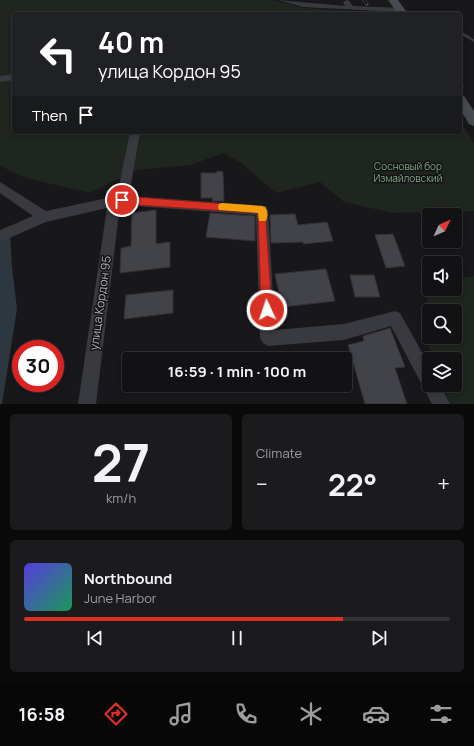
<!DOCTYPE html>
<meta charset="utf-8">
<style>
:root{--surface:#121214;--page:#1b1b1d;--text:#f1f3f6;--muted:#9c9ea0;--line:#313234;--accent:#d93025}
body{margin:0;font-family:Manrope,sans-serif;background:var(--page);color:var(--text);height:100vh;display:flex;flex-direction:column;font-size:15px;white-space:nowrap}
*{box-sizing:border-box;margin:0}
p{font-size:13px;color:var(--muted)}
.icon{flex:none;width:22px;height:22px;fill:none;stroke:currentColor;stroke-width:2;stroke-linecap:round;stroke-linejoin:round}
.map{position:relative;height:404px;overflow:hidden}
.sheet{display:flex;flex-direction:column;gap:10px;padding:10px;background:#0a0a0b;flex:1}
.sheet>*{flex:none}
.guide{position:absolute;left:12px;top:12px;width:450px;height:122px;border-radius:4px;box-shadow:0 2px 6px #0003,0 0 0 1px var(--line);background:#202124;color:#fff;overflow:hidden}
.needle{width:26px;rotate:46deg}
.fabs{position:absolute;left:422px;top:208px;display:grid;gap:8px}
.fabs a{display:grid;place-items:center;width:40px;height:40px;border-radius:4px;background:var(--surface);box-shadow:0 2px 6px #0003,0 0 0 1px var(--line);font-size:20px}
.speed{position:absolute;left:12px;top:340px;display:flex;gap:8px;font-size:20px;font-weight:700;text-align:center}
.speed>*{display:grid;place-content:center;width:52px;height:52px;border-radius:50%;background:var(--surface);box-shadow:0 2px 6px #0003,0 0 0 1px var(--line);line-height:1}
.speed .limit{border:6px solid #d22;background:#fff;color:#111}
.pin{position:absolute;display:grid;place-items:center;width:34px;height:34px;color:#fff;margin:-17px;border:2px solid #fff;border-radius:50%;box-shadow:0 1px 4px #0007}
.me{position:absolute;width:44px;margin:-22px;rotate:357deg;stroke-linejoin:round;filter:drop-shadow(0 0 3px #0008)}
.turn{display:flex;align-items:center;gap:14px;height:84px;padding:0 20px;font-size:18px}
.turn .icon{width:52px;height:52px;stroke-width:2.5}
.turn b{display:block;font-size:28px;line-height:34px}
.then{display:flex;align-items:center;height:38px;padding:0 20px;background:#0003;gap:8px;font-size:15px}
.big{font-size:30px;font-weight:700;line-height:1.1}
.sheet .widget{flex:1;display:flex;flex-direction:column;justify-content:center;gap:6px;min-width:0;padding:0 14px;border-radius:6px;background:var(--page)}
.sheet .dial{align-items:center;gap:0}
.dial b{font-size:52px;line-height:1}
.song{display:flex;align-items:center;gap:12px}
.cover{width:48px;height:48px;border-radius:6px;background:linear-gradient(135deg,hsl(250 70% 55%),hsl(150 70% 35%))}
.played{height:4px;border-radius:2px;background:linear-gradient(90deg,var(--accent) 75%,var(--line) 75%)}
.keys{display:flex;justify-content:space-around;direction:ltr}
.heat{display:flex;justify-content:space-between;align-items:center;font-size:22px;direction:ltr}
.sheet .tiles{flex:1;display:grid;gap:10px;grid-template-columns:1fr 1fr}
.widget:last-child{grid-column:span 2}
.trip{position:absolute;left:122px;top:352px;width:230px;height:40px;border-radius:4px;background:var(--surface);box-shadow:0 2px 6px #0003,0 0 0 1px var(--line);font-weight:700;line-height:40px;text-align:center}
.dock{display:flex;height:64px;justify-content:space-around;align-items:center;background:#070708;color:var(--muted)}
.dock .icon{width:28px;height:28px}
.dock .active{color:var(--accent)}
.dock b{font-size:18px;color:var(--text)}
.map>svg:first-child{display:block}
.green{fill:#1e261f;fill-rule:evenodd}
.water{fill:#2d3740}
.building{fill:#424348;stroke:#323237}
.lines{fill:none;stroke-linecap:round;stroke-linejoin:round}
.path{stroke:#3f4147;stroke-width:2;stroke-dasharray:1.5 2.5;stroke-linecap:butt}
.service{fill:#393a40;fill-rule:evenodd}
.minor{fill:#393a40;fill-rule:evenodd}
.secondary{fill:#474950;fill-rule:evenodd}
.rail-casing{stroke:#4c4e55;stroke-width:3}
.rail{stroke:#131316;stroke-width:2;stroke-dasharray:6;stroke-linecap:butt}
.route{fill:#d93025;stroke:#8d1f18}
.slow{fill:#f59e0b}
.labels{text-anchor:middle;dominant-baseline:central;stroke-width:3;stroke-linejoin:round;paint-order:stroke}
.park-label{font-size:10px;fill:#80a782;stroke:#131316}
.near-street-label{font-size:12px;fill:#aaafbb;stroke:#131316}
</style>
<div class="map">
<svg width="474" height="404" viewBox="0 0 474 404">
<rect width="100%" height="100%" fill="#18181b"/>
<path class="green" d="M0 0H272L304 8 391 13 392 14H14V132H460V121L474 143V211L393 213 344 202 320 182 276 193 241 163 223 153 191 165 136 170 90 193 26 178 0 166Z
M474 276V404H450L442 385H455V359H433L420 319 432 289H455V279ZM429 311H455V337H429Z"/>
<path class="water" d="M10 232 12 267 17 309 2 404H0V236Z"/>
<path class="building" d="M217 171 223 172 224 201H212L213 198H201V173H217Z
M156 210V244L170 242V267L120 273 121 248 131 246 132 213Z
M210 213 255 216V241L206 237Z
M295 214 298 225 327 222 333 241 303 244V242L271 243 270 215Z
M393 234 405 266 386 268 375 235Z
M326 269 335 301 282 307 275 274Z
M350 275H374L380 297H355Z
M173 290V313L124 319 126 295Z
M390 328 405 367 395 368 407 404H365L348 345 364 341 363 336Z"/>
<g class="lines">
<path class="path" d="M460 83 464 89"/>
<path class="service" d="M399 9 417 13 418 14H412L399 11Z
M460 31 474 39V42L460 34Z"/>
<path class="minor" d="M278 0 345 6 343 2 347 0 349 1 353 6 400 8 404 10 400 12 303 7Z
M14 74V80L0 82V76Z
M130 132H140L129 196 266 206 268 210 275 330 344 324 395 311 400 313 429 365V385H440L450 404H432L391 326 344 340 268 346 263 343 260 338 256 215 122 205H120L96 404H78L107 208 46 222 0 242V230L33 216 0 193V182L46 211 117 196Z"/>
<path class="secondary" d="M388 0H398L408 14H398Z
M460 95 464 96 474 111V126L469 124 460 109Z"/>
<defs>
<path id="rail" d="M364 0 367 4"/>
</defs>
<use href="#rail" class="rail-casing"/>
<use href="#rail" class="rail"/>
</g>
<path class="route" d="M122 196 265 207 272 310 271 314 267 315 263 314 261 310 258 213 122 204 118 200Z"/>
<path class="slow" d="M222 203 262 206 265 207C268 211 268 216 266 221H259L258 213 219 210 218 207 219 204Z"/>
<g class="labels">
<g class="park-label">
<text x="408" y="166">Сосновый бор<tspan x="408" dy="12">Измайловский</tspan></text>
</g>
<g class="near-street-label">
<text transform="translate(100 303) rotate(-82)">улица Кордон 95</text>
</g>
</g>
</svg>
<div class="fabs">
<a><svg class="needle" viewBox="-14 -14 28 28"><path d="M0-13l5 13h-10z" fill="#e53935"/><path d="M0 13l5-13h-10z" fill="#9c9ea0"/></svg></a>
<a><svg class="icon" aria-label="sound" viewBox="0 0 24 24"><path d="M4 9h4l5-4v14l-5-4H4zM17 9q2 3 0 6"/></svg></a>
<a><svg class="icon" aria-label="search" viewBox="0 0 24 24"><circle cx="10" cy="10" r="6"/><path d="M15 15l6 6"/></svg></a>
<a><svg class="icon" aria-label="layers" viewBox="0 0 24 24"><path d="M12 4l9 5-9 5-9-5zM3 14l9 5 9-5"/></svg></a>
</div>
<div class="speed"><div class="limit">30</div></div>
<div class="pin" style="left:122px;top:200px;background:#d93025"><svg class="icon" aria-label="arrive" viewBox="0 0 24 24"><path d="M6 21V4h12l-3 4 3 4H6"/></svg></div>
<svg class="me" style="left:267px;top:310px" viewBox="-20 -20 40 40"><circle r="17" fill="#d93025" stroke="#fff" stroke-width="3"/><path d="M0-11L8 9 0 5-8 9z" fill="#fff"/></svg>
<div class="trip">16:59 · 1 min · 100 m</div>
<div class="guide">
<div class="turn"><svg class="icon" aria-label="left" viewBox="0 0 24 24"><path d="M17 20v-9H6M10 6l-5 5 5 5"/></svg><div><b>40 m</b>улица Кордон 95</div></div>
<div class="then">Then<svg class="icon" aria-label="arrive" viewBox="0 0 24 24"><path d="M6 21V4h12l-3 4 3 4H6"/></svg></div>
</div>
</div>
<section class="sheet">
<div class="tiles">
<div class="widget dial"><b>27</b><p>km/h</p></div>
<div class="widget"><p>Climate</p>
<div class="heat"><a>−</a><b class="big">22°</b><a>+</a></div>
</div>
<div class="widget">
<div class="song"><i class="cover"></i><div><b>Northbound</b><p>June Harbor</p></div></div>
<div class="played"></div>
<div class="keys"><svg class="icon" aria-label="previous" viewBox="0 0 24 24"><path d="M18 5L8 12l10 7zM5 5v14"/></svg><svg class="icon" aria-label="pause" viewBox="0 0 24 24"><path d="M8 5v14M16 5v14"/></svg><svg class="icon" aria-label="next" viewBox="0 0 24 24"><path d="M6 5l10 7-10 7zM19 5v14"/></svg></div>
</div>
</div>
</section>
<nav class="dock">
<b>16:58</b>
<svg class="icon active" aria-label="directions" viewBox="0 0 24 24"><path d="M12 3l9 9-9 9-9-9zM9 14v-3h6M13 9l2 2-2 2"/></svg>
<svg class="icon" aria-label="music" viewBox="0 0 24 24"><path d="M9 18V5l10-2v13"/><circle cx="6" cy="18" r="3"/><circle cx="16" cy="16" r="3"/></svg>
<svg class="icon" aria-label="phone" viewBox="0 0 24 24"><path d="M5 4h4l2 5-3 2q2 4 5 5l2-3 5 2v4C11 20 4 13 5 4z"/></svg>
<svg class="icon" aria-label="climate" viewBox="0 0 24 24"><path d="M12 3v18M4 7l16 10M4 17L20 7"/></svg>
<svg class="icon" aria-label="car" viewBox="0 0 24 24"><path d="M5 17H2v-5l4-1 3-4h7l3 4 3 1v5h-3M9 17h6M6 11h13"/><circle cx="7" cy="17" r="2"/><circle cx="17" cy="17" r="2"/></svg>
<svg class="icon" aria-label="filters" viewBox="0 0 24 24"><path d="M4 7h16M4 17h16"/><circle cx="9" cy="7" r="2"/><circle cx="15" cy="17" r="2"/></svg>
</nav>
